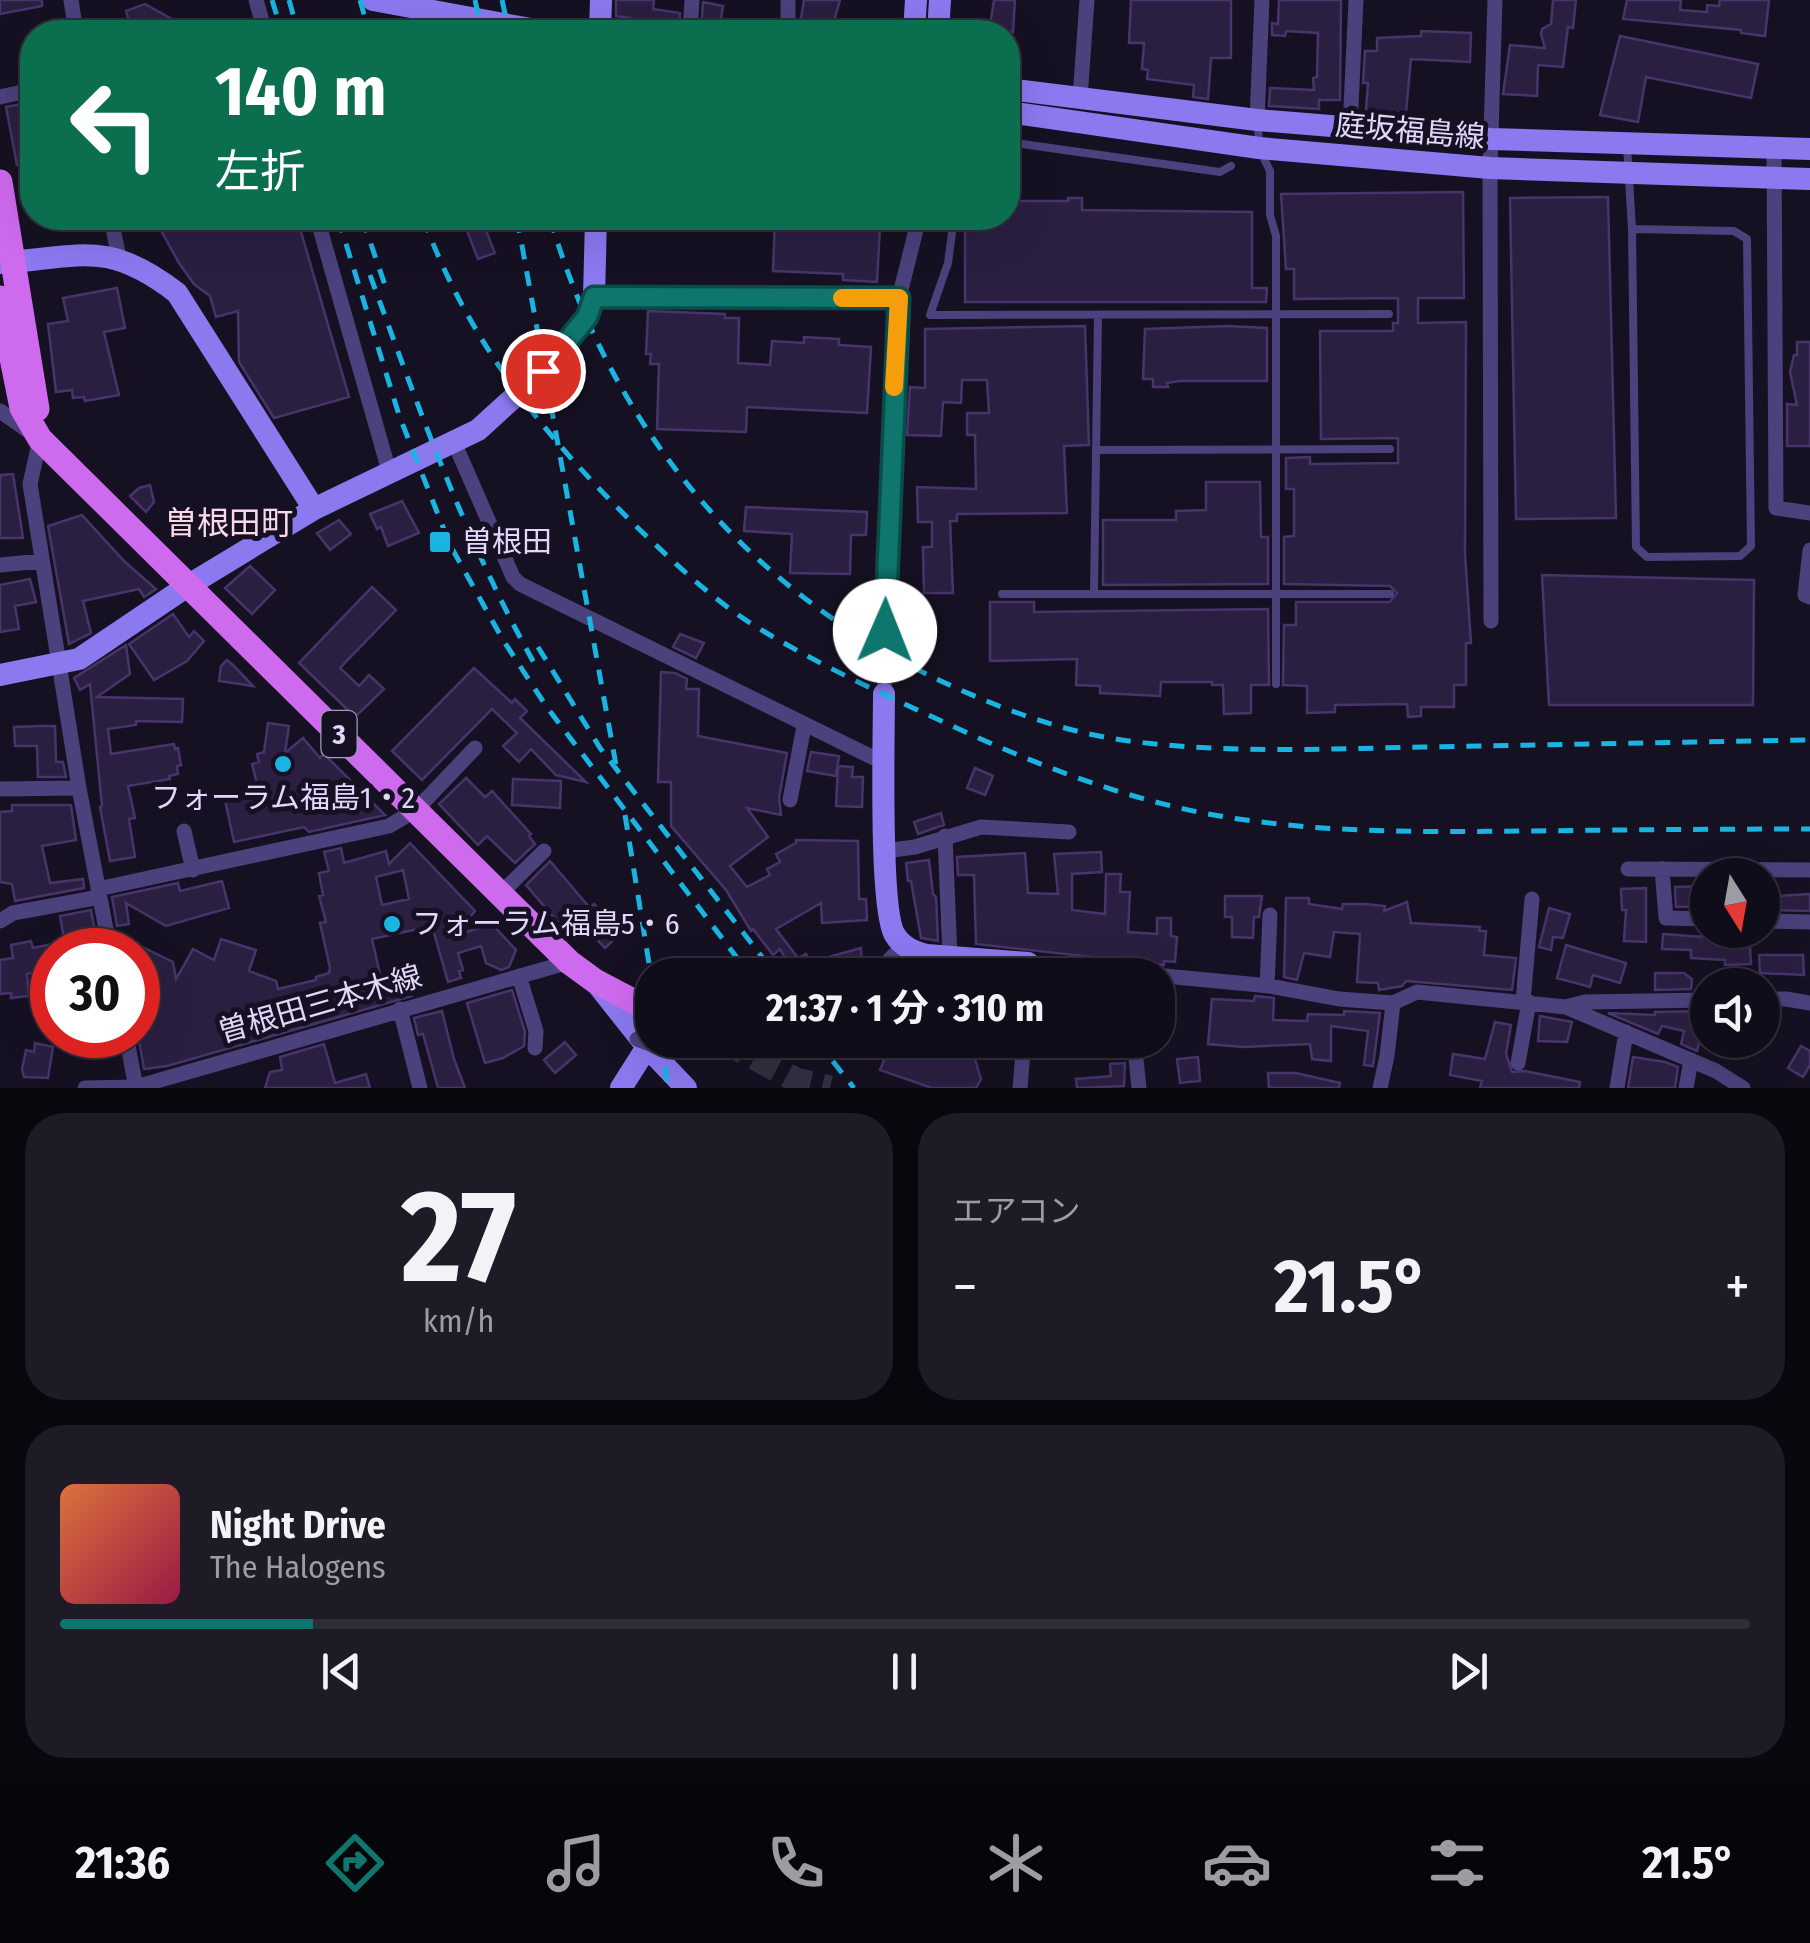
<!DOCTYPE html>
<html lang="ja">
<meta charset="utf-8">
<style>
:root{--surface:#100d1a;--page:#1e1b27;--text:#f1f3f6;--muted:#9c9ca2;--line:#302d39;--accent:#0f766e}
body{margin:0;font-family:"Fira Sans Condensed","Noto Sans JP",sans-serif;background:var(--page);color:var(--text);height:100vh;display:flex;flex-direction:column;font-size:38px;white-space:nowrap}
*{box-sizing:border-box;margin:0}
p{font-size:32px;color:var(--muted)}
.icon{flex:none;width:55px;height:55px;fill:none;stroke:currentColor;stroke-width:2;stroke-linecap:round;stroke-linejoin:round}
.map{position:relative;height:1088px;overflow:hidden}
.panel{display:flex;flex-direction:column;gap:25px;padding:25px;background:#09070e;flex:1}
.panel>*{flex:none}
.top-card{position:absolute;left:20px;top:20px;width:1000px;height:210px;border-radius:40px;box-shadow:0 10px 40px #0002,0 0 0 2px var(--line);background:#0b6e4f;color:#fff;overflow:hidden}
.needle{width:65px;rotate:169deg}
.buttons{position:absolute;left:1690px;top:858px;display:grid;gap:20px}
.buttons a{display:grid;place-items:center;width:90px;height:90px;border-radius:50%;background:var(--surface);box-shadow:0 10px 40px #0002,0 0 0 2px var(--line);font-size:50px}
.speed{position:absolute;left:30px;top:928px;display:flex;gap:20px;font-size:50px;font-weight:700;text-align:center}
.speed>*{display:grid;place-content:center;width:130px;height:130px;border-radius:50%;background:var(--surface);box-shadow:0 10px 40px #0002,0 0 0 2px var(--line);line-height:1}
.speed .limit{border:15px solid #d22;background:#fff;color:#111}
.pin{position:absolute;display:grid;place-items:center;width:85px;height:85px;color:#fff;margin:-42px;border:5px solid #fff;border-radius:50%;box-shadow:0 2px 10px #0007}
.me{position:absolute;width:110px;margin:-55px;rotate:1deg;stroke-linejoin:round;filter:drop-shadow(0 0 8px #0008)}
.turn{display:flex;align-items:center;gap:35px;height:210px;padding:0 30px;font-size:45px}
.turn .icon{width:130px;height:130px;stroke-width:2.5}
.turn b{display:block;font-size:70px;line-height:85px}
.big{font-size:75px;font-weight:700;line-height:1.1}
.panel .tile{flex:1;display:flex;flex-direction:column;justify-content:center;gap:15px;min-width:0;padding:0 35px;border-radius:40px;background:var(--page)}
.panel .dial{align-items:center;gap:0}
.dial b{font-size:130px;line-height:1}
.song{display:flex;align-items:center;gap:30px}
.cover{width:120px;height:120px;border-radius:15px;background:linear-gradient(135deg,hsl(20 70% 55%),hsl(340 70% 35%))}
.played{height:10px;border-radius:5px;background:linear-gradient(90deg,var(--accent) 15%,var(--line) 15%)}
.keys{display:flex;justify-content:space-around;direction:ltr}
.heat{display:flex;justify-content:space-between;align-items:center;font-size:55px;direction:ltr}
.panel .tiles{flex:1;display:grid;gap:25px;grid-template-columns:1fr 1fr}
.tile:last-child{grid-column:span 2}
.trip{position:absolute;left:635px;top:958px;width:540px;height:100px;border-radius:40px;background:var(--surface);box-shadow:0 10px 40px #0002,0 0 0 2px var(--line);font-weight:700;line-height:100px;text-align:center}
.tab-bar{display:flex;height:160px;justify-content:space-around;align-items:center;background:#06050a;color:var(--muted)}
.tab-bar .icon{width:70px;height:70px}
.tab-bar .on{color:var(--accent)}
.tab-bar b{font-size:45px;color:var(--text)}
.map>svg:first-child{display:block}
.building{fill:#2b1f41;stroke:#46346b;stroke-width:2.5;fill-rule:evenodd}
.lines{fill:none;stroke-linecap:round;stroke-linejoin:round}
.primary-tunnel{stroke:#342f42;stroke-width:25;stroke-dasharray:25 12;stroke-linecap:butt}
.lane{stroke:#4b417c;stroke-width:8}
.street{stroke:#4b417c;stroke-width:15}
.secondary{stroke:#8b79f0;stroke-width:22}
.primary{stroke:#ce6aee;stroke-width:25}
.rail{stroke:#1ab4e3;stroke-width:5;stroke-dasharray:15 12;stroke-linecap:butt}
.street-bridge{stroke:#4b417c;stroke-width:15}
.route-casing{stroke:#0a4d48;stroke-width:25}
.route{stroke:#0f766e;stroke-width:18}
.slow{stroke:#f59e0b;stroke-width:18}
.poi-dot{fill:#1ab4e3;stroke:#161122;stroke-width:4}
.labels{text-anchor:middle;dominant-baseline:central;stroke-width:10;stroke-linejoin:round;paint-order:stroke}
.shield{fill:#161122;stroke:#a39cb9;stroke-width:2.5}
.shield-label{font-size:28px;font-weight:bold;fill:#e0d7fa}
.street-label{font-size:30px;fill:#e0d7fa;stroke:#161122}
.poi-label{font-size:30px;fill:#e0d7fa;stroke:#161122;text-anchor:start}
.neighbourhood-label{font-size:32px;fill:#fbd9ea;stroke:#161122}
</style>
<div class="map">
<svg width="1810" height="1088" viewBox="0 0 1810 1088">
<rect width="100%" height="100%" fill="#161122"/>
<path class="building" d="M0 0H42V6L0 14Z
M616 0H654L653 9 680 13 679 31 658 27 659 23 632 22 630 18 616 16Z
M804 0H840L831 32 799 30Z
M994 0H1015L1013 32H989Z
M1131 0H1231V58H1211L1208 99 1193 97 1194 85 1147 79 1148 70 1142 69 1144 43H1129Z
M1279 0H1341L1340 100H1319V109L1269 106 1270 88 1314 90 1313 78 1317 77 1318 33 1286 31 1285 36 1272 35V23L1278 24Z
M1553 0H1576L1573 28 1568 27 1563 67 1538 65 1537 96 1503 94 1510 45 1545 48 1541 34 1542 29 1551 24Z
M1627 0H1681L1680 10 1707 12V5L1719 6 1720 0H1769L1765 36 1741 33V30L1623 19Z
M703 2 723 6 719 32H701Z
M145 4 195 32H92V30L128 18 126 11Z
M1421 31 1471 33 1470 62 1411 59 1406 113 1366 110 1368 83H1363L1365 51H1377V38L1421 36Z
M1620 36 1758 64 1751 98 1646 77 1638 122 1600 115Z
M32 102V162L17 165 6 107Z
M1463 192 1464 298H1418V323L1466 322 1465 554 1471 643H1466V685H1454V707H1421V716L1408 717 1407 704 1335 705V712L1307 713V686L1283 685 1284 625H1296V602H1390L1397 593 1390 586 1284 584V537L1294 536V489H1286V458L1310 457V464L1398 463V438L1321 439 1320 331H1393V323H1398V298L1294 299V269H1286L1281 194Z
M1608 197 1616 518 1516 519 1510 198Z
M1068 198H1082V210L1252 212V288H1267L1266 302H965V218H1008V201H1068Z
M154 218H297L349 397 274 418 239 362 238 311 216 317 210 296 194 284 179 263Z
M462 218H481L495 253 478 259Z
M775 218H846V225L880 226 877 282 843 280V274L773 271Z
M117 288 125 328 104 332 119 395 85 401 84 397 73 398 72 390 56 392 48 324 68 321 63 298Z
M648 311 725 314V318H739L738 363 770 365 772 341 804 343V337L839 339V345L871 347 867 413 747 407 746 432 657 429 659 364H650L651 354H646Z
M1085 326 1089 445 1064 446 1067 513 957 514V521H950L953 593H924L923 547H932V522H918L917 487 976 489 975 435H967V413H989L987 380H962L961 403 943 402 941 436 907 435 910 387 925 388V329Z
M1228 326 1267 328V381H1179L1167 383 1168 387H1153V379H1143L1145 329Z
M1797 342H1810V446H1787V404L1797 405 1790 372 1794 355H1797Z
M13 474 23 538H0V481L1 475Z
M1206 482H1260L1261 537H1268V584L1103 585V520H1176V511L1206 510Z
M150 485 154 502 146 512 130 496 139 488Z
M402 501 419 533 388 546 381 527 377 529 370 514Z
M746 507 867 512 866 535H851L850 574 790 573 792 534 744 531Z
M82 515 124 561 156 589 144 597 139 589 83 601 91 633 69 644 48 526Z
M339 520 351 534 330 550 317 533Z
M250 566 275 590 252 614 225 588Z
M1542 575 1754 580 1753 705H1549Z
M30 579 36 602 15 606 19 629 0 632V585Z
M372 587 396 610 340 668 359 686 369 675 384 689 355 717 299 663Z
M990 602H1034V612L1268 609 1269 685H1251V713L1224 714 1223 685H1212V682H1161L1160 696 1100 693V686L1076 685 1077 659 990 661Z
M173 614 189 637 194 631 204 641 187 661 154 680 129 644Z
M680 634 704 643 696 658 673 647Z
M126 645 130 674 97 697 183 699 182 722 136 721V725L108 729 111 754 174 744 175 749 178 748 181 765 177 766 178 774 169 776 170 779 128 786 135 818 129 819 135 857 110 861 100 807 102 806 90 684 80 690 74 678Z
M227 660 233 665 253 686 219 681 221 666Z
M474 668 512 703 515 699 527 711 520 718 586 782 556 775 531 749 519 762 503 746 517 733 492 709 422 780 392 751Z
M661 672 675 673 687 679 686 689H699L698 736 787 753 779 798 781 815 747 808 768 837 730 866 747 887 770 875 767 869 780 862 776 854 796 843V840L858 841 859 899H866L867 920 822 923 821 903 776 929 798 958 806 954 811 962 861 948 862 972 795 975 780 949 773 955 753 929 751 931 726 890 671 826V782H658Z
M268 723 289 726 285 753 303 738 320 758 324 754 385 815 309 832 304 827 234 842 225 800 259 792 252 764 259 762 257 754 264 752Z
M39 726H55L56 762H63L66 777H38L37 746H15L14 727Z
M811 752 839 756 836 776 807 771Z
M838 766 853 767 852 777H863L862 807 836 806Z
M975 768 993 776 985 795 967 788Z
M466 778 485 797 492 791 531 834 529 836 535 844 515 863 487 836 478 845 439 804Z
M513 779 561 781 560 808 512 805Z
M12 805H71L76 840 42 846 50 883 83 879 84 888 15 901 12 884 0 882V812L12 811Z
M941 813 944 825 918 834 914 822Z
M410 843 475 911 453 936 492 924 516 950 509 967 501 970 486 963 481 946 458 953 463 970 459 971 461 978 448 982 432 926 372 939 382 983 407 977 412 996 167 1066 144 1069 138 1035V945L173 962 176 979 193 949 214 960 221 939 256 950 249 971 276 981 278 989 316 980V977L329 973 330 968 320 923 326 922 319 896 323 895 319 873 329 871 324 852 341 848 344 863 386 851 389 864ZM403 870 409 899 382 905 376 877Z
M1101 852 1102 872 1072 874V910L1105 914 1106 874H1121L1120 892H1130L1128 932 1157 934V918H1171V936L1177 937 1175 962 1164 961V965L976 944 974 875H958L957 857 1025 853 1028 893 1058 894 1054 854Z
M929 860 933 894 936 897 938 941 921 938 911 881H908L906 863Z
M550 861 590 908 594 904 606 915 612 909 623 919 616 926 622 932 605 948 574 916 562 927 526 885Z
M222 881 229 908 166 926 126 903 129 924 117 926 112 897 178 883 180 891Z
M1704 886V906L1676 907 1675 887Z
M1646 888V942L1624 941 1626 910H1622L1621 889Z
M1762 892H1778V896L1810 894V911L1762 910Z
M1225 896H1262L1259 917H1254L1253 938 1232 937V917H1225Z
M1286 898H1309V904L1342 909 1343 904H1365L1385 906 1384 911 1407 902 1411 923 1480 927 1479 931H1486L1484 955 1516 958 1512 990 1406 981 1402 986 1379 990 1378 983 1357 982 1360 934 1334 932 1330 957 1304 953 1297 980 1284 977Z
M1549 908 1570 914 1563 938 1553 937 1551 950 1539 947Z
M91 910 95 932 87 933 90 950H66L60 916Z
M1663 934 1718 938V946L1750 945 1751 964 1725 965V960L1691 958V950L1662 949Z
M31 941 33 948 52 944V969L27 974 29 996 11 998V993L0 994V960L13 958 11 945Z
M1566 945 1626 963 1620 983 1593 975 1590 987 1557 978Z
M1759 955H1803L1804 975 1760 973Z
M1655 973H1684L1692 979 1691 989 1655 990Z
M512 990 525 1032 524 1046 503 1058 485 1063 467 1003Z
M1158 993 1170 994 1168 1031H1158Z
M1255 996 1274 998 1273 1020 1307 1021 1308 1014 1344 1015V1011L1380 1013 1373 1066 1364 1065 1368 1031 1331 1026V1061L1312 1059 1310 1044 1243 1047 1208 1044 1212 999 1254 1001Z
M442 1011 454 1059 465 1088H438L423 1034 418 1035 414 1018Z
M1708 1011V1040H1737L1726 1057H1722L1699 1043 1697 1051 1681 1044 1684 1031 1662 1026 1658 1034 1608 1013 1655 1015V1012Z
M1540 1016 1572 1022 1567 1042 1538 1041Z
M1495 1022 1511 1025 1506 1054 1512 1072 1525 1071 1580 1082 1579 1088H1480L1482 1081 1450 1075 1453 1054 1485 1059Z
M892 1040H1002V1043L1012 1044 1011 1059 974 1056 981 1079 976 1088H932L880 1070Z
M565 1042 576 1055 555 1073 544 1060Z
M35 1043 53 1047 48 1078 24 1077 22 1069 26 1050 34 1052Z
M324 1044 335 1083 366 1074 370 1088H265L270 1072 282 1070 280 1057Z
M1801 1046 1810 1051V1065L1803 1077 1788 1068Z
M1198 1057 1200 1081 1180 1083 1177 1059Z
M1633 1057 1665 1062 1678 1067 1675 1088H1628Z
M1125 1063 1124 1086 1077 1088 1076 1079 1111 1076 1110 1064Z
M1268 1073H1296L1340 1083 1339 1088H1269Z"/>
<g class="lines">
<path class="primary-tunnel" d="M722 1040 796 1080 830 1088"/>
<path class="lane" d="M1258 124 1259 148 1270 171V215L1276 236V684
M1008 142 1220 172 1231 166
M1627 145 1632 229 1636 547 1647 557 1740 556 1751 546 1747 239 1734 231 1632 229
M954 218 948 263 930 315 1389 314
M1096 450 1390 449
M1002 594H1390
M1094 594 1098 315"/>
<path class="street" d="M71 0 76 32
M256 0 265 32
M600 26 628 32
M690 32 692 0
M788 32V0
M0 97 32 90
M1080 98 1087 0
M1257 120 1262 0
M1350 128 1356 0
M1774 148 1776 508 1810 513
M111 218 119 258
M317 218 389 471
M594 297 899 298
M0 411 40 439 30 484 79 788 110 950
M454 442 513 577 520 584 884 763
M1810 550 1805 595 1810 597
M0 565 41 561
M1491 621 1490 168 1495 0
M884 694 899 298 919 218
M0 789 79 788
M790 800 804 726
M184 831 193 870
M945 836 950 958
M885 851 915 847 981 827 1069 832
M1628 869 1810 870
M1662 869 1666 918 1708 919
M98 889 389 826 416 810 475 748
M500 894 544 851
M0 921 13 913 100 897
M1762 921 1810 922
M874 975 904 945
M1027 975 1028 963 1270 986 1339 999 1393 1003 1417 992 1566 1007 1585 1002 1708 1000
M519 976 536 1031 535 1048
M1267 986 1270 915
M1762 999H1786L1810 1003
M1523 1001 1532 899
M1566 1007 1716 1071 1743 1088
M400 1009 420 1088
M126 1035 136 1088
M1134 1040 1139 1088
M1518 1063 1529 1002
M85 1088 136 1087 569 962
M1020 1088 1024 1040
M1380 1088 1387 1056 1393 1003
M1617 1088 1626 1032
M1686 1088 1691 1060"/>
<path class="secondary" d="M373 0 547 32
M600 32 601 0
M914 32 916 0
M938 32 940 0
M1008 89 1257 120 1491 139 1810 149
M1008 112 1259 148 1490 168 1810 179
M0 263C81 257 107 239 177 293L314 509
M0 675 79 659 189 585 314 509 478 430 543 371 587 317 594 297 596 218
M884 694C884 733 879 911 895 935 902 947 914 952 927 955L1028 963
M597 984 647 1047 686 1088
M621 1088 647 1047"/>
<path class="primary" d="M0 182 37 409
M0 298 22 408 40 439 569 962 595 981 652 1011"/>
<path class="rail" d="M272 0 282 32
M289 0 298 32
M360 0 369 32
M475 0 482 32
M502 0 509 32
M338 218 399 415 450 545 503 640 546 706 750 975
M362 218 386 288
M423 218C470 345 545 437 640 530 678 566 715 602 760 629 816 663 876 691 935 718 1037 766 1141 807 1253 821 1343 833 1433 832 1523 831 1619 830 1714 829 1810 829
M517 218 616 765
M550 218C611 427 745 589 943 682 999 708 1060 731 1122 740 1222 754 1324 749 1424 747 1553 745 1681 742 1810 740
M370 275C419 409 467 545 538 670
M538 647 600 748 776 975
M625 815 652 982
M661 1040 668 1088
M816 1040 854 1088"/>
<path class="street-bridge" d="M637 1039 668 1051 695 1050 700 1040"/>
</g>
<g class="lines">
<defs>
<path id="route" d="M543 371 587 317 594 297 899 298 885 631"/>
</defs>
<use href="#route" class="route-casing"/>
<use href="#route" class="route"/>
<path class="slow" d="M842 298H899L894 387"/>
</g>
<g class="poi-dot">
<rect x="428" y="530" width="24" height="24" rx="5"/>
<circle cx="283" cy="764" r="10"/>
<circle cx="392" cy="924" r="10"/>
</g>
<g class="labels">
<rect class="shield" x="321.5" y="711" width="35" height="46" rx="8"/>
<g class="shield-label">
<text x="339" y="734">3</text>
</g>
<g class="street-label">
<text transform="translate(1410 131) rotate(5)">庭坂福島線</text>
<text transform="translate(320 1004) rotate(-16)">曽根田三本木線</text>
</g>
<g class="poi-label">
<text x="462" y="542">曽根田</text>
<text x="283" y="798" text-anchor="middle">フォーラム福島1・2</text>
<text x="412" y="924">フォーラム福島5・6</text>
</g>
<g class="neighbourhood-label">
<text x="229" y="523">曽根田町</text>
</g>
</g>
</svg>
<div class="buttons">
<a><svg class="needle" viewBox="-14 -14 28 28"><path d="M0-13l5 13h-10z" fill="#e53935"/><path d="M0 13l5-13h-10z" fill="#9c9ca2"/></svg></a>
<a><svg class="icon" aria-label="sound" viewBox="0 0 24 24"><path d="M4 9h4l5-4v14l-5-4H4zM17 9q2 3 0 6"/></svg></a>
</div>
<div class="speed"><div class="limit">30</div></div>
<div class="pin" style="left:543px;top:371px;background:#d93025"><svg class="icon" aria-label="arrive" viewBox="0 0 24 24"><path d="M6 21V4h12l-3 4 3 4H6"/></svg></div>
<svg class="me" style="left:885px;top:631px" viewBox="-20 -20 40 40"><circle r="19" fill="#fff"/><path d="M0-13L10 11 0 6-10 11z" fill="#0f766e"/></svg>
<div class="trip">21:37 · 1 分 · 310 m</div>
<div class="top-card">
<div class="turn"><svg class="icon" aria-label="left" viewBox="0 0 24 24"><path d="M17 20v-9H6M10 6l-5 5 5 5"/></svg><div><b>140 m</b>左折</div></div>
</div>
</div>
<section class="panel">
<div class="tiles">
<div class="tile dial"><b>27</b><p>km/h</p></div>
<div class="tile"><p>エアコン</p>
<div class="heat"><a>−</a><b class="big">21.5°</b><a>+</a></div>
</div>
<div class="tile">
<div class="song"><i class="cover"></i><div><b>Night Drive</b><p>The Halogens</p></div></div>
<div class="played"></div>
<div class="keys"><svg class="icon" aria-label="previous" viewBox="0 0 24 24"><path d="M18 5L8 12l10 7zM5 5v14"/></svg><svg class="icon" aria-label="pause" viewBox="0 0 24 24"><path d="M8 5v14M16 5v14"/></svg><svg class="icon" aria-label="next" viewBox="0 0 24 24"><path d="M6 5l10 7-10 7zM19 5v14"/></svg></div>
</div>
</div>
</section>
<nav class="tab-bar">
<b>21:36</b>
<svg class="icon on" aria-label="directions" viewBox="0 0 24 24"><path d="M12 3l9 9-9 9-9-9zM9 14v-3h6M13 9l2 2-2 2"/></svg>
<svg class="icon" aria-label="music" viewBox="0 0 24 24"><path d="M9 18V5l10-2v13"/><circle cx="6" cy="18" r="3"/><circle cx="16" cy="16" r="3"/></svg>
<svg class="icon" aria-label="phone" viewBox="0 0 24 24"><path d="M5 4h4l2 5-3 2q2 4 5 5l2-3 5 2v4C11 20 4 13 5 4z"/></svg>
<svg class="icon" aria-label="climate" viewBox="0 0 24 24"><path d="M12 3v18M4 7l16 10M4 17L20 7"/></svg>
<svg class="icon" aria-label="car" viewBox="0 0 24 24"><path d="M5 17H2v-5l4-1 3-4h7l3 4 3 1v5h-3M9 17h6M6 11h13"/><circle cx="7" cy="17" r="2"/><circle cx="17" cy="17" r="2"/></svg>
<svg class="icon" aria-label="filters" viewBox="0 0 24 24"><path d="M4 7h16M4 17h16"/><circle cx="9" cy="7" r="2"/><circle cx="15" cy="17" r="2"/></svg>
<b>21.5°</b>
</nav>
